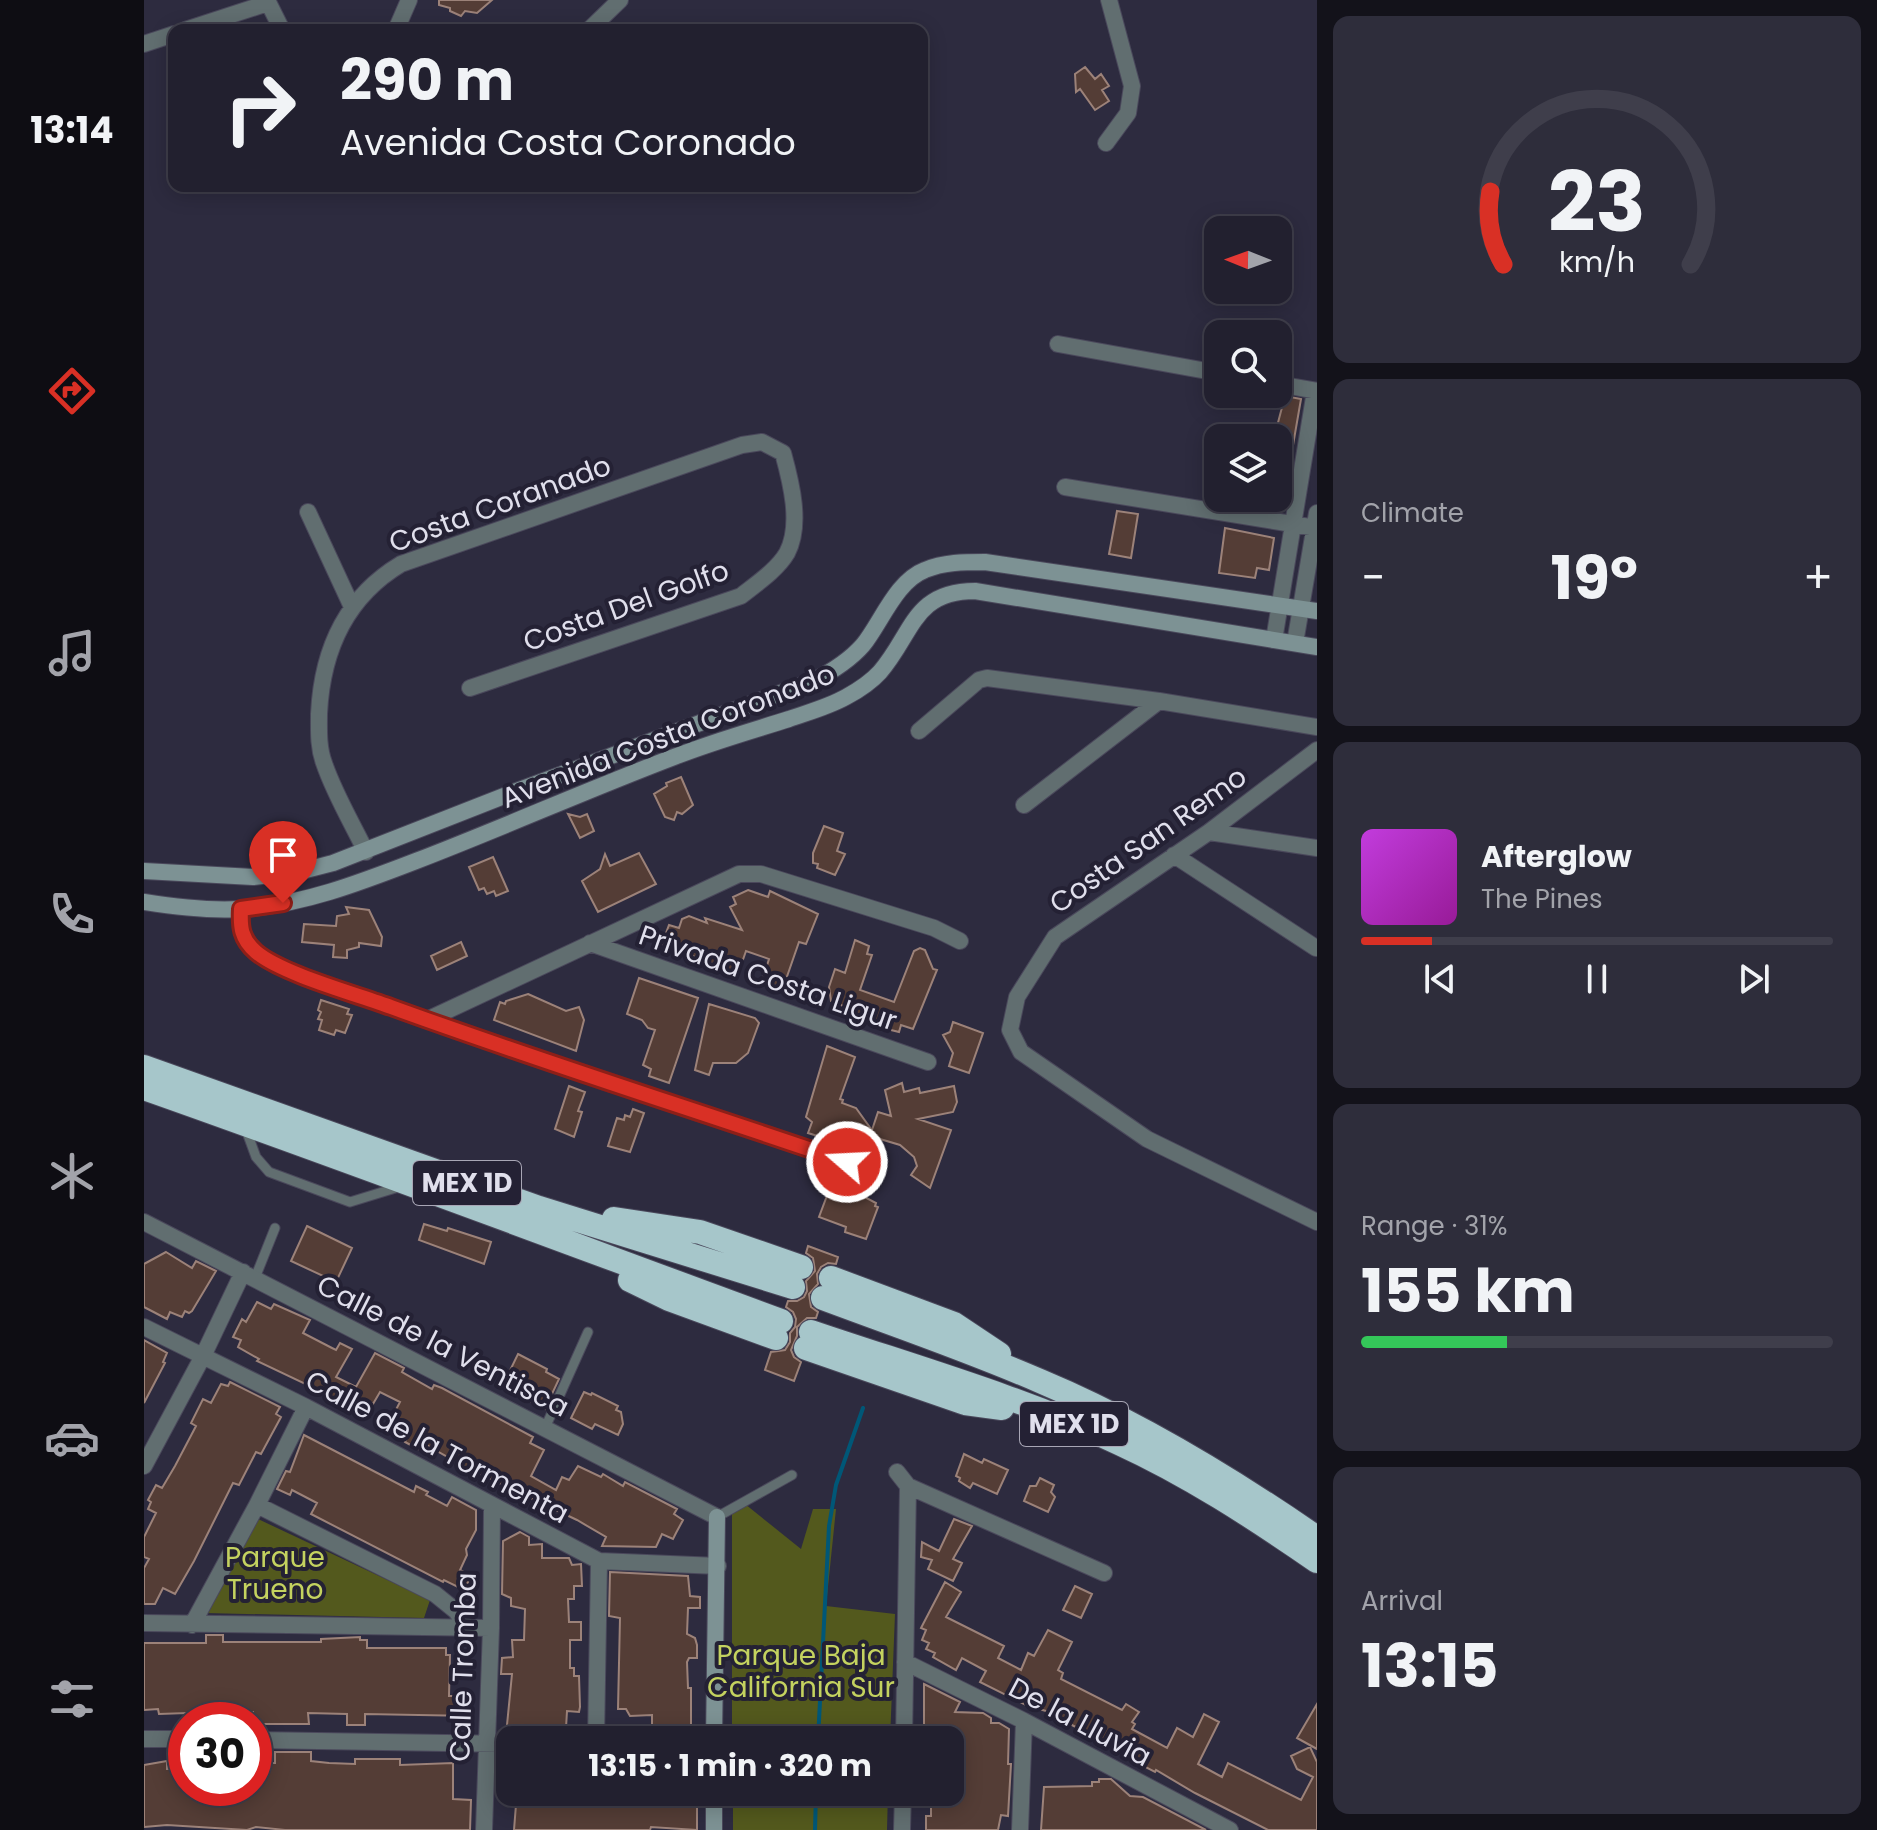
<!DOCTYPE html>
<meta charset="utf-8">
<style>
:root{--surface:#22202f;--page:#2e2d3b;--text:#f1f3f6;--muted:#a2a3aa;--line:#3f3e4b;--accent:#d93025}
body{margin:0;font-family:Poppins,sans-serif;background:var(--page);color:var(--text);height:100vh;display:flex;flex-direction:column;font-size:30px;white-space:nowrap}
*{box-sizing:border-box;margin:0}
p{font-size:26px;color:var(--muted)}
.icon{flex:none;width:44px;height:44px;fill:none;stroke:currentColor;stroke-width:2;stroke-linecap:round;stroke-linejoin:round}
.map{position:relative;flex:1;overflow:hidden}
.sheet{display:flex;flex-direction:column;gap:16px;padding:16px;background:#13121a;width:560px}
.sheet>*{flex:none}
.top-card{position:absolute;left:24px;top:24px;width:760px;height:168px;border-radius:16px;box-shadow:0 4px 20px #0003,0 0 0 2px var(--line);background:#22202f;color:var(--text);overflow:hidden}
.needle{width:52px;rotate:271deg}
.fabs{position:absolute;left:1060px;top:216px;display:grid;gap:16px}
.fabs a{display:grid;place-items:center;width:88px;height:88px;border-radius:16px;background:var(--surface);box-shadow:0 4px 20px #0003,0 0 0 2px var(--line);font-size:40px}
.speed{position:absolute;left:24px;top:1702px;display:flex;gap:16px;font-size:40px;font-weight:700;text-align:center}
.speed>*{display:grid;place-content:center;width:104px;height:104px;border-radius:50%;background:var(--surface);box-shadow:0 4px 20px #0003,0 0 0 2px var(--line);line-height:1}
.speed .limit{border:12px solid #d22;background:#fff;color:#111}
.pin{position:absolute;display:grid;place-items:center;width:68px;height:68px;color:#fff;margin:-82px -34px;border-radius:50% 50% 50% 0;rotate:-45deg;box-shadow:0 0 8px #0007}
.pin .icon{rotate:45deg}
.me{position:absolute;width:88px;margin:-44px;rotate:289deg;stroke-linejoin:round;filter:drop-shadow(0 0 6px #0008)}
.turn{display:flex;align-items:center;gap:28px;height:168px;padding:0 40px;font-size:36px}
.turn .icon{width:104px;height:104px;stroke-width:2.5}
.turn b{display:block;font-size:56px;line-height:68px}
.big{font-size:60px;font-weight:700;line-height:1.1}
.sheet .tile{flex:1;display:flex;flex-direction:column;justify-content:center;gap:12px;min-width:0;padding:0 28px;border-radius:16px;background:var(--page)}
.sheet .dial{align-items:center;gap:0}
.dial svg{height:208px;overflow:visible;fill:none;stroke:var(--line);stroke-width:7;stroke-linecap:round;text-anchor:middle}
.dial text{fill:var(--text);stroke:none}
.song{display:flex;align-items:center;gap:24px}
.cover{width:96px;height:96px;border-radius:12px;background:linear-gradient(135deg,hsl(290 70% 55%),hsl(300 70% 35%))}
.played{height:8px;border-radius:4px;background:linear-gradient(90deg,var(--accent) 15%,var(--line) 15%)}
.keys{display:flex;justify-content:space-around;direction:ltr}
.heat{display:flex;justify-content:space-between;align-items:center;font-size:44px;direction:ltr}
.charge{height:12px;border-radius:6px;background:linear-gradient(90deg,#34c759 31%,var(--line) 0)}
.trip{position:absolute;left:352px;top:1726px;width:468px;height:80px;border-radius:16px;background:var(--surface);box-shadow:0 4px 20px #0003,0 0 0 2px var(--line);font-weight:700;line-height:80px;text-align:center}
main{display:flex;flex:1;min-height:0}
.dock{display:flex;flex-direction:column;width:144px;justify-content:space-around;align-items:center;background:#0e0d13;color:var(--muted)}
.dock .icon{width:56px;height:56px}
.dock .active{color:var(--accent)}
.dock b{font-size:36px;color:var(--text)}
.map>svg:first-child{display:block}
.green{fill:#53591d}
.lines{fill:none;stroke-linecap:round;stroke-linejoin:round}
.stream{stroke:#005777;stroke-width:4}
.building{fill:#543d36;stroke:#9c8279;stroke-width:2}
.lane-casing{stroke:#4a485b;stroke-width:11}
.street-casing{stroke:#4a485b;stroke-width:18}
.secondary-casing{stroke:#4a485b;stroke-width:18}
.highway-casing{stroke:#4a485b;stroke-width:26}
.lane{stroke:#616e70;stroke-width:9}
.street{stroke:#616e70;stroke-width:16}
.secondary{stroke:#7d9294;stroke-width:16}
.highway{stroke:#a6c6ca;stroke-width:24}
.route-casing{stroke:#8d1f18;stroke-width:20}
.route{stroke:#d93025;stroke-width:14}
.labels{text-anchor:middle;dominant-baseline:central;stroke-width:8;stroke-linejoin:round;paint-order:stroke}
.shield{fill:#242134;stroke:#a8a6b5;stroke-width:2}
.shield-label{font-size:26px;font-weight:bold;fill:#e0dfec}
.street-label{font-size:28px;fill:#e0dfec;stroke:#242134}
.park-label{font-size:28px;fill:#c4d25f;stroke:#242134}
</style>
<main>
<nav class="dock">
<b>13:14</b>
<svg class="icon active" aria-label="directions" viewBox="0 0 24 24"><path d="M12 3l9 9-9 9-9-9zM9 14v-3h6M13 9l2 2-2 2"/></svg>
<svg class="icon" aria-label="music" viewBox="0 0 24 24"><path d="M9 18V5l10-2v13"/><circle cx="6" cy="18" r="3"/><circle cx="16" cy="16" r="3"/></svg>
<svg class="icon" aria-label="phone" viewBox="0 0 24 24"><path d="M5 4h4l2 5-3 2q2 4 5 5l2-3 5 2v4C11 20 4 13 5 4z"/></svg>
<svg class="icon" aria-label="climate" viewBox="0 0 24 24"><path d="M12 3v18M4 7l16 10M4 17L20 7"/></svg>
<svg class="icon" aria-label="car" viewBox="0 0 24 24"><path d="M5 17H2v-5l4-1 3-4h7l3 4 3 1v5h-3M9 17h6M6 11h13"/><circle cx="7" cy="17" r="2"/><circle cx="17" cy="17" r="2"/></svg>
<svg class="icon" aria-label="filters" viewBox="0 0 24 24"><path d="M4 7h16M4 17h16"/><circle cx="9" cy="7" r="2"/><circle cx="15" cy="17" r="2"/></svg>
</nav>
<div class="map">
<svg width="1173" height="1830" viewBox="0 0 1173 1830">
<rect width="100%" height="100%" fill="#2d2b3f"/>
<path class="green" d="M601 1504 657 1549 669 1509H692L682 1606 751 1614 746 1740H588V1513Z
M114 1519 286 1600 280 1618 62 1613Z
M589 1792H744L743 1830H589Z"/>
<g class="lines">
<path class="stream" d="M674 1740 685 1526 692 1485 719 1408
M671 1830 672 1792"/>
</g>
<path class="building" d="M295 0H348L333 13 321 11 317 16 306 11V8L295 5Z
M941 67 951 79 957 74 965 86 958 90 965 101 951 110 936 89 932 92 931 74Z
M1141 396 1157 399 1140 497 1134 496V435L1131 434Z
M973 511 994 514 987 558 965 554Z
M1081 528 1130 538 1125 570 1113 568 1111 578 1075 573Z
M537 777 549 805 538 814 533 812 530 820 521 817 510 794 523 786 522 783Z
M424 814 436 817 443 814 450 831 436 838Z
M680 826 699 833 693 851 701 854 691 875 673 868 674 864 669 863V853Z
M495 853 512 884 454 912 438 881 456 869 461 854 466 866Z
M349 857 364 891 352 896 350 891 343 894 340 888 335 890 325 867Z
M604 890 624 897 626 891 674 914 662 944 655 942 639 988 618 981 625 959 602 951 594 974 518 944 525 925 535 928 538 919 545 916 563 923 561 918 598 930 586 907 592 904 589 897Z
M202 907 225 910 238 937 237 946 215 943V947L203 950V958L189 957 190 945 158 942 160 924 192 926 193 916 205 914Z
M711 940 725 946 723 954 728 955 716 990 750 1002 770 951 776 948 781 950 789 969 793 970 769 1029 757 1025 755 1032 743 1029 710 1016 712 1011 687 1001 685 987 691 969 701 973Z
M317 942 323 956 293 970 287 956Z
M495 978 554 998 525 1083 505 1076 507 1069 499 1065 511 1030 504 1028 498 1020 483 1014Z
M384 994 422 1011 435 1007 440 1020 432 1051 350 1020 356 1002 361 1004 362 1001Z
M177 1000 205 1009 203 1014 208 1015 201 1033 192 1030 190 1035 175 1030 178 1020 174 1019 177 1012 174 1010Z
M565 1004 611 1018 615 1023 604 1053 592 1063H569L565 1075 551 1070Z
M809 1022 839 1033 825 1073 805 1066 809 1053 799 1035 806 1032Z
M683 1046 711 1057 696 1099 699 1100 698 1103 712 1108 727 1129 722 1143 718 1147 713 1144 709 1147 664 1133 668 1122 662 1117Z
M758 1083 760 1092 775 1088 776 1093 810 1086 813 1102 809 1112 774 1119 807 1130 786 1188 767 1175 773 1166 770 1157 756 1145 726 1136 734 1112 747 1116 741 1090Z
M425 1086 441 1092 434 1111 438 1112 430 1137 411 1129Z
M489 1109 500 1113 486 1152 464 1146 473 1118 480 1120 481 1115 486 1117Z
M701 1180 714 1185 711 1192 732 1203 731 1206 734 1207 722 1239 701 1232 702 1227 675 1217 684 1193 690 1195 693 1188 699 1190Z
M280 1224 303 1231 304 1228 347 1242 340 1264 275 1240Z
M163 1226 208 1248 192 1282 147 1261Z
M664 1246 694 1257 692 1264 684 1263 677 1267 673 1274 674 1284 665 1294 667 1307 674 1312 672 1318H663L653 1327V1336L647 1350 650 1357 657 1362 650 1381 621 1370 627 1352 641 1350 646 1342V1333L651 1327 652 1319 649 1312 642 1307 644 1301H653L660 1297 663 1291 662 1281 671 1271 669 1258 662 1253Z
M22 1252 48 1268 52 1261 72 1271 48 1311 45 1313 41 1311 38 1317 26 1312 23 1319 0 1307V1264Z
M113 1302 127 1309 130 1304 166 1320 159 1333 188 1348 192 1350 196 1343 208 1349 192 1377 212 1387 231 1353 260 1368 258 1372 288 1389 290 1385 298 1388 389 1437 386 1443 400 1450 387 1476 412 1490 418 1477 425 1480 434 1466 457 1477 459 1474 479 1486 481 1482 533 1509 530 1514 539 1520 532 1533 529 1539 518 1534 512 1547 458 1546 462 1537 433 1520 323 1468 277 1442 274 1449 261 1442 264 1435 244 1425 256 1402 236 1392 229 1404 225 1402 224 1406 219 1403 216 1410 113 1361 115 1359 94 1347 97 1340 89 1337 98 1319 102 1322Z
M0 1340 23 1353 19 1362 21 1363 0 1403Z
M374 1354 403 1369 402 1372 415 1379 401 1409 358 1387Z
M86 1382 136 1407 132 1414 137 1417 117 1454 112 1452 95 1485 89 1483 50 1561 31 1594 19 1588 11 1604H0V1568L5 1559 0 1557V1537L12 1513 4 1509 7 1502 4 1500 12 1485 18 1488 31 1466 52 1426 47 1423 59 1399 67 1403 77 1384 84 1386Z
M440 1392 447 1395 448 1393 474 1406 472 1410 477 1412 479 1424 474 1435 451 1424 448 1429 427 1418Z
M160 1435 270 1492 272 1486 284 1492 282 1495 303 1506 308 1497 332 1510V1530L322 1549 323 1555 316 1570 327 1576 320 1590 300 1580 299 1582 167 1514 173 1503 148 1490 146 1495 133 1489 142 1471 146 1472Z
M820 1454 838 1463 840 1459 864 1470 853 1494 829 1483 826 1488 815 1481 816 1478 812 1476Z
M896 1478 910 1485 907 1492 911 1497 904 1512 880 1501 886 1486H892Z
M810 1519 828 1526 809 1559 818 1563 809 1581 784 1569 788 1560 777 1557 778 1542 795 1551Z
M376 1532 385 1537V1545L398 1544V1558H425L428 1565 437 1564 438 1586H430V1599H424L425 1622H437V1640H426V1668H430V1676H435L436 1707 435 1712 423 1711 422 1728 364 1727 363 1725 368 1674H357L358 1658 369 1657 368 1640H380L381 1609 367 1606V1598L358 1594 359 1541Z
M466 1572 544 1576 546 1596 556 1597V1608H544L543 1634 551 1638 553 1645V1658H545L543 1662 544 1688H547V1731H508V1715L486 1716 482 1709H474L476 1618 465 1616Z
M801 1582 817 1592 802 1617 860 1646 854 1658 877 1670 884 1653 890 1656 904 1630 928 1642 914 1670 919 1673 917 1679 978 1710 982 1704 995 1712 988 1722 991 1724 988 1729 1023 1748 1033 1728 1049 1737 1060 1714 1075 1722 1054 1764 1078 1777 1084 1763 1157 1800 1169 1777 1153 1769 1147 1756 1166 1747 1173 1762V1830H1124L1051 1793 1012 1770 1011 1772 986 1759 992 1748 969 1736 965 1745 902 1711 884 1706 836 1682 842 1671 818 1658 812 1670 789 1657 791 1653 782 1649 785 1643 778 1640 782 1630 777 1628Z
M931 1586 948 1594 937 1618 919 1610Z
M62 1635H79V1642H177V1639L216 1637V1640H223V1648H302V1655H306L305 1696H328V1716L221 1714V1725H203V1714L164 1713 165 1724H110L109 1712H70V1717H43V1713L15 1714 14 1709 0 1710V1643H62Z
M780 1684 816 1702 811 1712 839 1713 847 1718V1723H855L865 1729 864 1764H867L864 1816 857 1815 854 1830H782V1816H787V1797H790V1792H806V1740H795V1736H789V1727H780Z
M1173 1704V1749L1153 1738Z
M131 1752H167V1761L185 1763 211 1764V1759H256V1765L309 1763V1799L327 1800 326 1830H141L112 1827 103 1830 23 1825 0 1827V1765L23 1761V1769H42V1788H66V1796L94 1797 95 1788H110V1768L119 1763H131Z
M955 1779H967L986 1796 999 1797 1062 1830H897L900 1787 948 1786V1782H955Z
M373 1792 431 1795V1792H454L455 1797 470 1793 473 1802 522 1804V1792L553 1794V1830L507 1827 506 1830H370Z"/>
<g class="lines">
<defs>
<path id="lane" d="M101 1127 112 1157 125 1172 206 1202 258 1186
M111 1278 131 1228
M401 1428 444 1332
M573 1517 648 1475"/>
<path id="street" d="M123 0 138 30
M41 30 124 3
M252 30 265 0
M445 30 476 0
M0 44 30 34
M962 143 984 113 988 86 965 0
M914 344 1074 373
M1134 384 1173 391
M921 487 1173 528
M164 512 208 607
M1130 640 1171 391
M1151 643 1173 513
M775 731 835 680 843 678 1015 701 1173 727
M1173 750 1065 832 911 937 873 997 866 1030 877 1052 1003 1139 1173 1222
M880 805 1015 701
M1065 832 1173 848
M222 852C208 823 190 793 180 763 174 747 175 730 175 714 178 650 202 597 257 564L598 445 618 442 639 453C647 482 658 525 643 553 633 570 612 584 597 596L326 688
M1030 855 1172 948
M97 909C96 927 97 939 112 952 139 974 217 996 253 1009 411 1067 573 1118 733 1172
M446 943 784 1062
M283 1020 595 874H617L790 928 816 941
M0 1222 573 1517
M0 1327 162 1407 455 1561 574 1566
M0 1466 59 1356 99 1272
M753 1472 764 1486 760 1740
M764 1486 960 1573
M113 1505 291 1594 312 1611 323 1628
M0 1623 347 1628
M48 1625 113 1505 162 1407
M761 1662 880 1721 1086 1830
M0 1739H42
M110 1740 366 1744
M452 1740 455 1561
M340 1830 347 1628 348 1505
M758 1830 759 1792
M876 1830 880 1721"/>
<path id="secondary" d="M0 871 109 877 154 872 189 863 370 792 669 681C687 672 705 661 719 645 737 623 752 581 781 570 800 562 820 562 841 562L1173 611
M0 902C31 907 65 911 97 909 158 905 215 883 272 861 358 828 443 790 530 757 568 742 607 731 645 719 665 712 684 707 702 697 715 690 726 683 736 672 769 634 769 591 831 591L1173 647
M570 1740 573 1517
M570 1830V1792"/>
<path id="highway" d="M0 1067 395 1208 649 1287
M0 1088C213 1163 425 1243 637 1321
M470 1219 556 1232 657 1267
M687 1278 810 1324 855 1354
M486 1280 525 1299 632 1338
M679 1298C751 1325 825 1350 896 1381 994 1422 1086 1478 1173 1538
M667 1332C770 1367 876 1397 975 1443 1045 1475 1109 1517 1173 1561
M662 1348 821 1403 858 1408"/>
</defs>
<use href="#lane" class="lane-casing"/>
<use href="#street" class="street-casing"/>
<use href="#secondary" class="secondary-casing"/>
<use href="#highway" class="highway-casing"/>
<use href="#lane" class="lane"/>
<use href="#street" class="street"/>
<use href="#secondary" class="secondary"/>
<use href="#highway" class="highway"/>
</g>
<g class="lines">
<defs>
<path id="route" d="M139 903 97 909C96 927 97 939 112 952 138 974 212 994 247 1007 398 1062 551 1110 703 1162"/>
</defs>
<use href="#route" class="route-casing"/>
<use href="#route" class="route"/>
</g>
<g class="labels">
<g class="shield">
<rect x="269" y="1161" width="108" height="44" rx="6"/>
<rect x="876" y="1402" width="108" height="44" rx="6"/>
</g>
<g class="shield-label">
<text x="323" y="1183">MEX 1D</text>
<text x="930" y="1424">MEX 1D</text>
</g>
<g class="street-label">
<text transform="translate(356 504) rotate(-20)">Costa Coranado</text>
<text transform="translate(482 606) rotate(-20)">Costa Del Golfo</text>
<text transform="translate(524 736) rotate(-21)">Avenida Costa Coronado</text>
<text transform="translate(1004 840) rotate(-35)">Costa San Remo</text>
<text transform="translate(624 978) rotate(19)">Privada Costa Ligur</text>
<text transform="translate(299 1346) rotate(27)">Calle de la Ventisca</text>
<text transform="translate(293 1447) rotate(28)">Calle de la Tormenta</text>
<text transform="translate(319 1667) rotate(-88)">Calle Tromba</text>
<text transform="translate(936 1722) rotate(28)">De la Lluvia</text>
</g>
<g class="park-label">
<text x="131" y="1557">Parque<tspan x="131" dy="32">Trueno</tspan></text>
<text x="657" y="1655">Parque Baja<tspan x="657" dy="32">California Sur</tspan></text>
</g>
</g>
</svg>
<div class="fabs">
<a><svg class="needle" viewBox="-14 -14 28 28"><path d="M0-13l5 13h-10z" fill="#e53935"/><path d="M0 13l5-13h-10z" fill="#a2a3aa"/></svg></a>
<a><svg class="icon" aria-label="search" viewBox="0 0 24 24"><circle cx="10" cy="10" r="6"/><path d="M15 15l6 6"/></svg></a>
<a><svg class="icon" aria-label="layers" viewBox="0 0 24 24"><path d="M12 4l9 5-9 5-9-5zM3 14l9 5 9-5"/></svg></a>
</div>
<div class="speed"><div class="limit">30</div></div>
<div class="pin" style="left:139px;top:903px;background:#d93025"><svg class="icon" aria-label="arrive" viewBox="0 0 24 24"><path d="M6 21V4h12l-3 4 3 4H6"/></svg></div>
<svg class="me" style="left:703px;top:1162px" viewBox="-20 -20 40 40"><circle r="17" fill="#d93025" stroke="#fff" stroke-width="3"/><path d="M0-11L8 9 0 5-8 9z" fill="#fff"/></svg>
<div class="trip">13:15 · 1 min · 320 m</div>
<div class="top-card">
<div class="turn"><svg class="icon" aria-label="right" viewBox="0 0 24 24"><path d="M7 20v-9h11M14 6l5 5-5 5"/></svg><div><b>290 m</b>Avenida Costa Coronado</div></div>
</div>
</div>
<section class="sheet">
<div class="tile dial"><svg viewBox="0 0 100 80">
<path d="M14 69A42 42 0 1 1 86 69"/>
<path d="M14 69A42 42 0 0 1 9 41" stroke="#d93025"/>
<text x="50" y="56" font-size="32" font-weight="700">23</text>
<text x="50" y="72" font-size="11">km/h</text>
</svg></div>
<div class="tile"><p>Climate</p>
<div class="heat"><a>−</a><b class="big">19°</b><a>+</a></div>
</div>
<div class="tile">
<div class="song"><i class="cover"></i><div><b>Afterglow</b><p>The Pines</p></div></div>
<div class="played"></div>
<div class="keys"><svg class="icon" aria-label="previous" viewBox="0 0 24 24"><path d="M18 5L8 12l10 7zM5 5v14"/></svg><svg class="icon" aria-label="pause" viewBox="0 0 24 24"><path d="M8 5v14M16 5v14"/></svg><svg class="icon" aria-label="next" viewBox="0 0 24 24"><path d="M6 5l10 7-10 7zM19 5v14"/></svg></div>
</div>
<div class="tile"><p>Range · 31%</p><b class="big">155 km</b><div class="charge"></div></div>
<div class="tile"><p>Arrival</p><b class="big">13:15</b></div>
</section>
</main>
